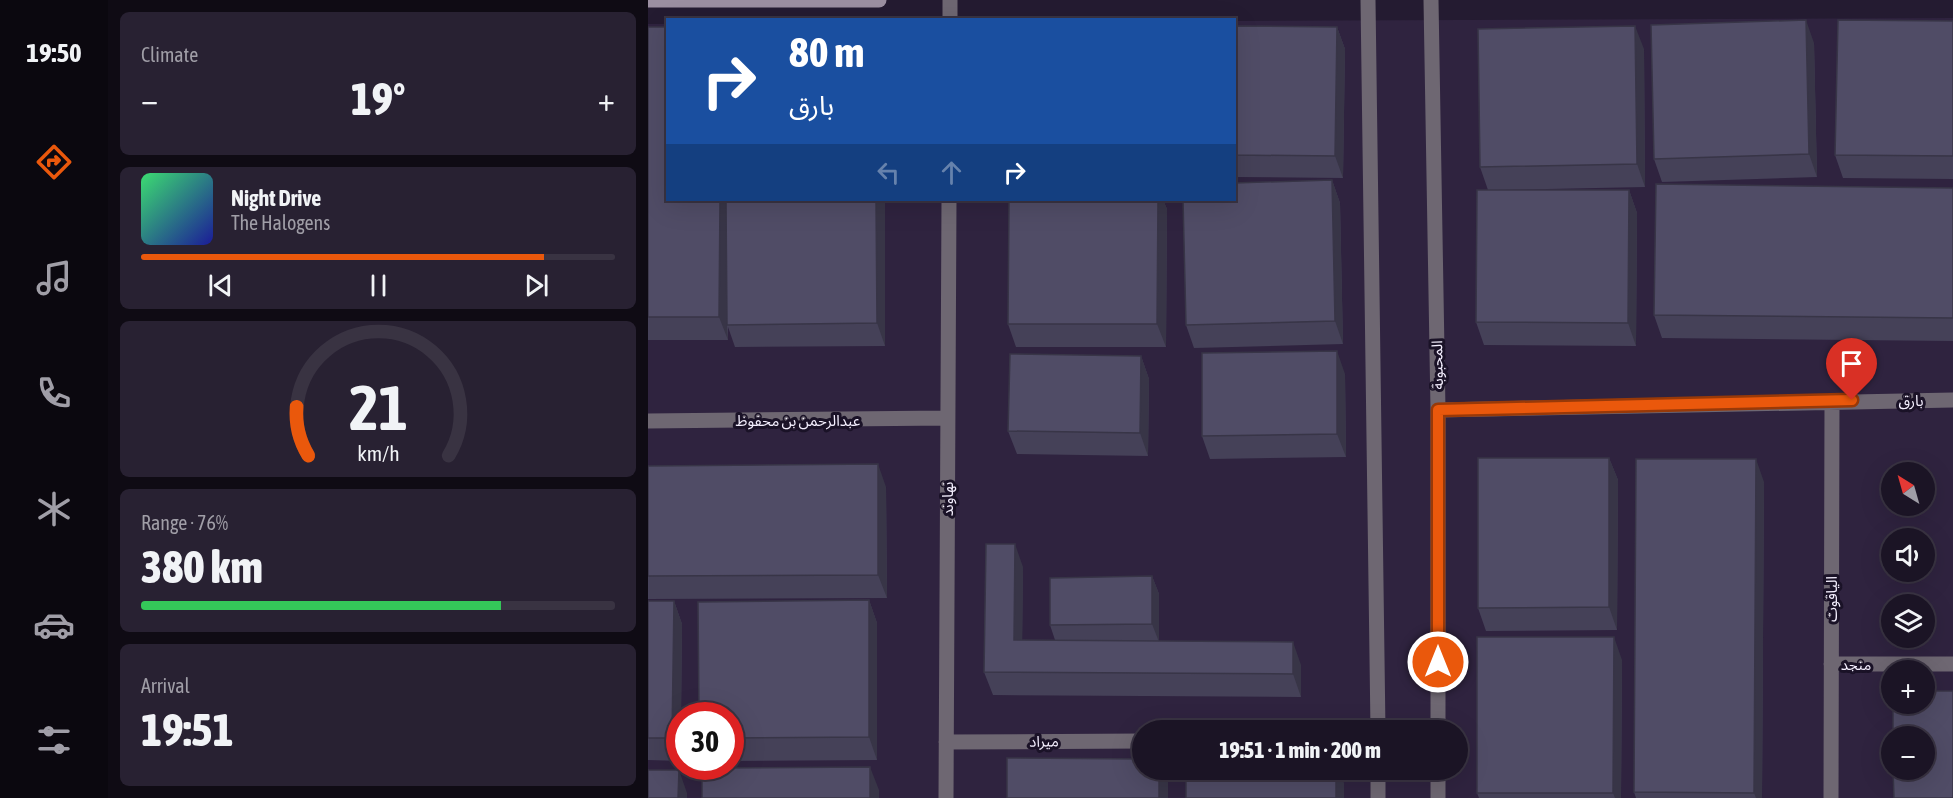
<!DOCTYPE html>
<meta charset="utf-8">
<style>
:root{--surface:#1b1425;--page:#282132;--text:#f1f3f6;--muted:#a09ea7;--line:#393342;--accent:#ea580c}
body{margin:0;font-family:"Asap Condensed","Noto Sans Arabic",sans-serif;background:var(--page);color:var(--text);height:100vh;display:flex;flex-direction:column;font-size:22px;white-space:nowrap}
*{box-sizing:border-box;margin:0}
p{font-size:20px;color:var(--muted)}
.icon{flex:none;width:33px;height:33px;fill:none;stroke:currentColor;stroke-width:2;stroke-linecap:round;stroke-linejoin:round}
.map{position:relative;flex:1;overflow:hidden}
.side{display:flex;flex-direction:column;gap:12px;padding:12px;background:#0f0b14;width:540px}
.side>*{flex:none}
.banner{position:absolute;left:18px;top:18px;width:570px;height:183px;border-radius:0px;box-shadow:0 6px 24px #0002,0 0 0 2px var(--line);background:#1a4fa0;color:#fff;overflow:hidden}
.needle{width:39px;rotate:323deg}
.tools{position:absolute;left:1233px;top:462px;display:grid;gap:12px}
.tools a{display:grid;place-items:center;width:54px;height:54px;border-radius:50%;background:var(--surface);box-shadow:0 6px 24px #0002,0 0 0 2px var(--line);font-size:30px}
.speed{position:absolute;left:18px;top:702px;display:flex;gap:12px;font-size:30px;font-weight:700;text-align:center}
.speed>*{display:grid;place-content:center;width:78px;height:78px;border-radius:50%;background:var(--surface);box-shadow:0 6px 24px #0002,0 0 0 2px var(--line);line-height:1}
.speed .limit{border:9px solid #d22;background:#fff;color:#111}
.pin{position:absolute;display:grid;place-items:center;width:51px;height:51px;color:#fff;margin:-62px -26px;border-radius:50% 50% 50% 0;rotate:-45deg;box-shadow:0 0 6px #0007}
.pin .icon{rotate:45deg}
.me{position:absolute;width:66px;margin:-33px;rotate:0deg;stroke-linejoin:round;filter:drop-shadow(0 0 4px #0008)}
.turn{display:flex;align-items:center;gap:21px;height:126px;padding:0 24px;font-size:27px}
.turn .icon{width:78px;height:78px;stroke-width:2.5}
.turn b{display:block;font-size:42px;line-height:51px}
.lanes{display:flex;align-items:center;height:57px;padding:0 24px;background:#0003;justify-content:center;gap:30px;direction:ltr}
.lanes .off{opacity:.35}
.big{font-size:45px;font-weight:800;line-height:1.1}
.side .card{flex:1;display:flex;flex-direction:column;justify-content:center;gap:9px;min-width:0;padding:0 21px;border-radius:9px;background:var(--page)}
.side .dial{align-items:center;gap:0}
.dial svg{height:156px;overflow:visible;fill:none;stroke:var(--line);stroke-width:7;stroke-linecap:round;text-anchor:middle}
.dial text{fill:var(--text);stroke:none}
.song{display:flex;align-items:center;gap:18px}
.cover{width:72px;height:72px;border-radius:9px;background:linear-gradient(135deg,hsl(140 70% 55%),hsl(240 70% 35%))}
.played{height:6px;border-radius:3px;background:linear-gradient(90deg,var(--accent) 85%,var(--line) 85%)}
.keys{display:flex;justify-content:space-around;direction:ltr}
.heat{display:flex;justify-content:space-between;align-items:center;font-size:33px;direction:ltr}
.charge{height:9px;border-radius:4px;background:linear-gradient(90deg,#34c759 76%,var(--line) 0)}
.trip{position:absolute;left:484px;top:720px;width:336px;height:60px;border-radius:30px;background:var(--surface);box-shadow:0 6px 24px #0002,0 0 0 2px var(--line);font-weight:800;line-height:60px;text-align:center}
main{display:flex;flex:1;min-height:0}
.menu{display:flex;flex-direction:column;width:108px;justify-content:space-around;align-items:center;background:#0b080f;color:var(--muted)}
.menu .icon{width:42px;height:42px}
.menu .active{color:var(--accent)}
.menu b{font-size:27px;color:var(--text)}
.map>svg:first-child{display:block}
.built{fill:#2f233f;fill-rule:evenodd}
.lines{fill:none;stroke-linecap:round;stroke-linejoin:round}
.street{stroke:#6e6772;stroke-width:15}
.secondary{stroke:#9b8fa1;stroke-width:15}
.wall{fill:#454158}
.shaded-wall{fill:#383547}
.building{fill:#504c66;stroke:#383547;stroke-width:1.5}
.route-casing{stroke:#983908;stroke-width:15}
.route{stroke:#ea580c;stroke-width:10}
.labels{text-anchor:middle;dominant-baseline:central;stroke-width:6;stroke-linejoin:round;paint-order:stroke}
.street-label{font-size:15px;fill:#f4effe;stroke:#1a1227}
</style>
<main>
<nav class="menu">
<b>19:50</b>
<svg class="icon active" aria-label="directions" viewBox="0 0 24 24"><path d="M12 3l9 9-9 9-9-9zM9 14v-3h6M13 9l2 2-2 2"/></svg>
<svg class="icon" aria-label="music" viewBox="0 0 24 24"><path d="M9 18V5l10-2v13"/><circle cx="6" cy="18" r="3"/><circle cx="16" cy="16" r="3"/></svg>
<svg class="icon" aria-label="phone" viewBox="0 0 24 24"><path d="M5 4h4l2 5-3 2q2 4 5 5l2-3 5 2v4C11 20 4 13 5 4z"/></svg>
<svg class="icon" aria-label="climate" viewBox="0 0 24 24"><path d="M12 3v18M4 7l16 10M4 17L20 7"/></svg>
<svg class="icon" aria-label="car" viewBox="0 0 24 24"><path d="M5 17H2v-5l4-1 3-4h7l3 4 3 1v5h-3M9 17h6M6 11h13"/><circle cx="7" cy="17" r="2"/><circle cx="17" cy="17" r="2"/></svg>
<svg class="icon" aria-label="filters" viewBox="0 0 24 24"><path d="M4 7h16M4 17h16"/><circle cx="9" cy="7" r="2"/><circle cx="15" cy="17" r="2"/></svg>
</nav>
<section class="side">
<div class="card"><p>Climate</p>
<div class="heat"><a>−</a><b class="big">19°</b><a>+</a></div>
</div>
<div class="card">
<div class="song"><i class="cover"></i><div><b>Night Drive</b><p>The Halogens</p></div></div>
<div class="played"></div>
<div class="keys"><svg class="icon" aria-label="previous" viewBox="0 0 24 24"><path d="M18 5L8 12l10 7zM5 5v14"/></svg><svg class="icon" aria-label="pause" viewBox="0 0 24 24"><path d="M8 5v14M16 5v14"/></svg><svg class="icon" aria-label="next" viewBox="0 0 24 24"><path d="M6 5l10 7-10 7zM19 5v14"/></svg></div>
</div>
<div class="card dial"><svg viewBox="0 0 100 80">
<path d="M14 69A42 42 0 1 1 86 69"/>
<path d="M14 69A42 42 0 0 1 8 44" stroke="#ea580c"/>
<text x="50" y="56" font-size="32" font-weight="700">21</text>
<text x="50" y="72" font-size="11">km/h</text>
</svg></div>
<div class="card"><p>Range · 76%</p><b class="big">380 km</b><div class="charge"></div></div>
<div class="card"><p>Arrival</p><b class="big">19:51</b></div>
</section>
<div class="map">
<svg width="1305" height="798" viewBox="0 0 1305 798">
<rect width="100%" height="100%" fill="#241b31"/>
<path class="built" d="M1305 18V798H0V24H19L20 200H586L587 21ZM1244 472H1276V506H1244ZM1244 538H1276V572H1244ZM1244 604H1276V638H1244ZM1244 670H1276V704H1244ZM32 716H82V766H32ZM495 730H810V770H495ZM1244 736H1276V770H1244Z"/>
<g class="lines">
<path class="street" d="M720 0 730 730
M783 0 790 410V730
M302 20V0
M790 410 1305 400
M0 421 299 418
M1183 664H1305
M298 742 495 741
M790 770V798
M298 798 301 200
M730 798V770
M1183 798 1184 401"/>
<path class="secondary" d="M0 0H231"/>
</g>
<path class="wall" d="M1305 21V179L1195 178 1187 155Z
M586 26 689 27 697 49 695 178 586 177Z
M0 27 20 200H237V346L87 347 80 327V340H0Z
M1166 43 1169 177 1014 182 1006 159Z
M996 49 997 187 849 190H981L989 213 988 346 836 345 828 322 840 190 832 167Z
M684 180 692 203 695 344 546 348 538 325Z
M1305 188V341L1014 338 1006 315Z
M361 200H515L519 209 518 347H368L360 324Z
M493 356 501 379 500 456 369 454 360 431Z
M697 374 698 457 562 459 554 436Z
M961 458 970 480 969 630 838 631 830 608Z
M0 466 238 487 239 598 0 599Z
M1116 482 1114 798H988L986 792Z
M375 567 374 640H407L402 625 504 576 511 594V641L653 665V697L345 695 336 672Z
M221 600 229 623V760L82 761V716Z
M0 601H26L34 624 33 716H32V761L0 760Z
M974 660 973 798H831L829 793Z"/>
<path class="shaded-wall" d="M1158 20 1166 43 1169 177 1161 154Z
M987 26 996 49 997 187 989 164Z
M689 27 697 49 695 178 687 156Z
M684 180 692 203 695 344 687 321Z
M981 190 989 213 988 346 980 323Z
M72 200H80L79 325 80 340 71 317Z
M228 200H237V346L229 323Z
M510 200H515L519 209 518 347 509 324Z
M689 351 697 374 698 457 689 434Z
M493 356 501 379 500 456 492 433Z
M961 458 970 480 969 630 961 607Z
M1108 459 1116 482 1114 798H1108L1106 793Z
M230 464 238 487 239 598 230 575Z
M367 544 375 567 374 663 366 640Z
M504 576 511 594V642L504 624Z
M221 600 229 623V760L221 737Z
M26 601 34 624 33 716H32V758L24 738Z
M966 637 974 660 973 798H967L965 793Z
M645 642 653 665V697L645 674Z
M222 767 231 790V798H222Z
M31 770 39 793V798H30Z
M511 770H515L520 781V798H511Z
M688 770H691L696 783V798H688Z"/>
<path class="building" d="M1158 20 1161 154 1006 159 1003 25Z
M1190 20 1305 21V156L1187 155Z
M586 26 689 27 687 156 586 155Z
M987 26 989 164 832 167 830 29Z
M0 27H20V200H72L71 317H0Z
M684 180 687 321 538 325 535 200H586V183Z
M1008 184 1305 188V318L1006 315Z
M829 190H981L980 323 828 322Z
M78 200H228L229 323 79 325Z
M361 200H510L509 324H360Z
M689 351V434L554 436V353Z
M362 354 493 356 492 433 360 431Z
M830 458H961V607L830 608Z
M988 459H1108L1106 793 986 792Z
M230 464V575L0 576V466Z
M338 544H367L366 640 645 642V674L336 672Z
M504 576V624L402 625V578Z
M221 600V737L82 738V716H51L50 602Z
M0 601H26L24 738H0Z
M829 637H966L965 793H829Z
M1276 691H1305V798H1246L1245 770H1276V736H1245V704H1276Z
M359 758 495 759V770H511V798H359Z
M222 767V798H54V768Z
M0 770H31L30 798H0Z
M538 770H688V798H538Z"/>
<g class="lines">
<defs>
<path id="route" d="M790 662V410L1204 400"/>
</defs>
<use href="#route" class="route-casing"/>
<use href="#route" class="route"/>
</g>
<g class="labels">
<g class="street-label">
<text transform="translate(789 365) rotate(-91)">المحبوبة</text>
<text x="1263" y="400">بارق</text>
<text x="150" y="420">عبدالرحمن بن محفوظ</text>
<text transform="translate(299 499) rotate(-90)">نهاوند</text>
<text transform="translate(1183 599) rotate(-90)">الياقوت</text>
<text x="1208" y="664">منجد</text>
<text transform="translate(396 741) rotate(-1)">ميراد</text>
</g>
</g>
</svg>
<div class="tools">
<a><svg class="needle" viewBox="-14 -14 28 28"><path d="M0-13l5 13h-10z" fill="#e53935"/><path d="M0 13l5-13h-10z" fill="#a09ea7"/></svg></a>
<a><svg class="icon" aria-label="sound" viewBox="0 0 24 24"><path d="M4 9h4l5-4v14l-5-4H4zM17 9q2 3 0 6"/></svg></a>
<a><svg class="icon" aria-label="layers" viewBox="0 0 24 24"><path d="M12 4l9 5-9 5-9-5zM3 14l9 5 9-5"/></svg></a>
<a>+</a>
<a>−</a>
</div>
<div class="speed"><div class="limit">30</div></div>
<div class="pin" style="left:1204px;top:400px;background:#d93025"><svg class="icon" aria-label="arrive" viewBox="0 0 24 24"><path d="M6 21V4h12l-3 4 3 4H6"/></svg></div>
<svg class="me" style="left:790px;top:662px" viewBox="-20 -20 40 40"><circle r="17" fill="#ea580c" stroke="#fff" stroke-width="3"/><path d="M0-11L8 9 0 5-8 9z" fill="#fff"/></svg>
<div class="trip">19:51 · 1 min · 200 m</div>
<div class="banner">
<div class="turn"><svg class="icon" aria-label="right" viewBox="0 0 24 24"><path d="M7 20v-9h11M14 6l5 5-5 5"/></svg><div><b>80 m</b>بارق</div></div>
<div class="lanes"><svg class="icon off" aria-label="left" viewBox="0 0 24 24"><path d="M17 20v-9H6M10 6l-5 5 5 5"/></svg><svg class="icon off" aria-label="ahead" viewBox="0 0 24 24"><path d="M12 20V5M6 11l6-6 6 6"/></svg><svg class="icon" aria-label="right" viewBox="0 0 24 24"><path d="M7 20v-9h11M14 6l5 5-5 5"/></svg></div>
</div>
</div>
</main>
